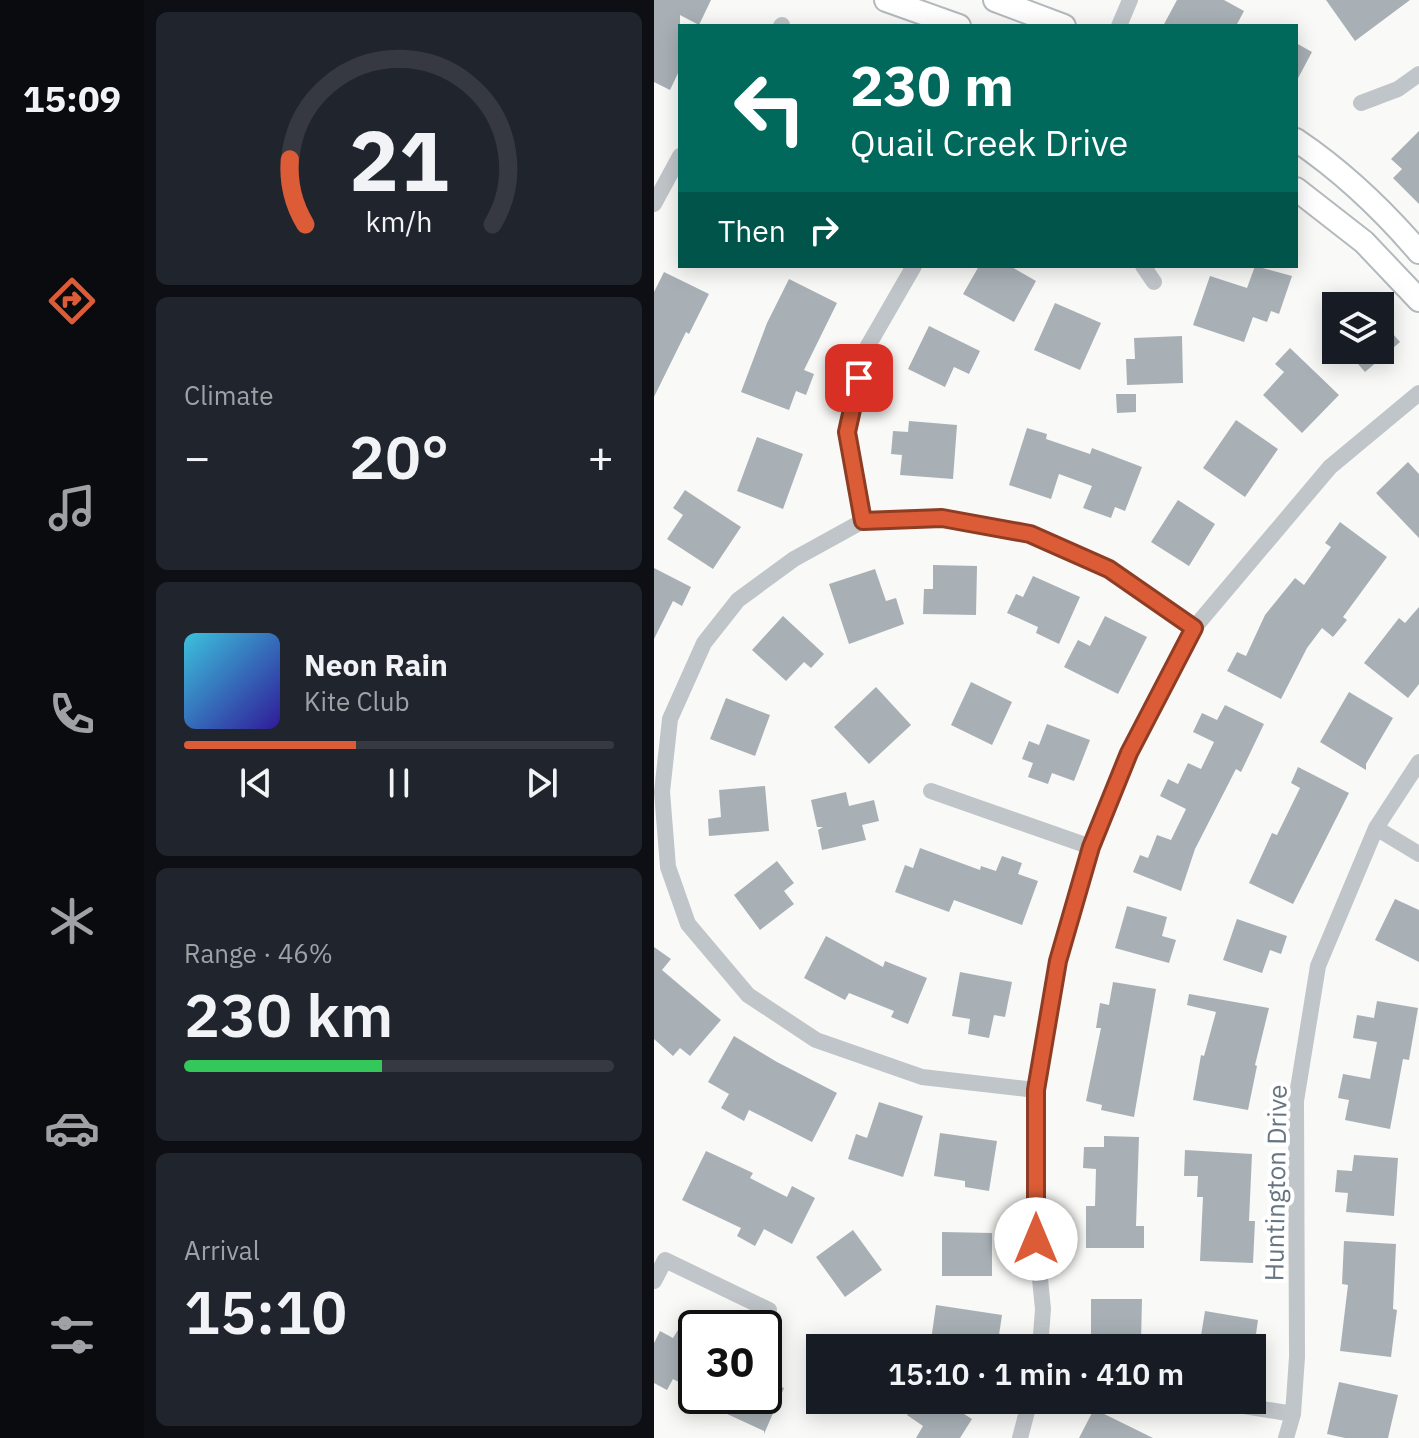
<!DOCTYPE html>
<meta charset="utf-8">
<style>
:root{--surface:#171b24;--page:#20242c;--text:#f1f3f6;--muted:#9ea1a6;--line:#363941;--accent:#db5c36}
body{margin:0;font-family:"IBM Plex Sans",sans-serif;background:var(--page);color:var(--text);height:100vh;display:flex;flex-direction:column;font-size:30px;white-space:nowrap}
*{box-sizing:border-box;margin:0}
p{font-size:26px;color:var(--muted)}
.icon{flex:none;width:44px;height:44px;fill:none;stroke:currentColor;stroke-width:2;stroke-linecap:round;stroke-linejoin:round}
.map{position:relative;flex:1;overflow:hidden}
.drawer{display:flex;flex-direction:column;gap:12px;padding:12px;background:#0d0f14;width:510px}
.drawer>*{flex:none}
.guide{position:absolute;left:24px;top:24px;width:620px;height:244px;border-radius:0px;box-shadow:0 4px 20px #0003;background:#00695c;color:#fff;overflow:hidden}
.controls{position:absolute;left:668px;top:292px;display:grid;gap:16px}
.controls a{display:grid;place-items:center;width:72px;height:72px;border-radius:0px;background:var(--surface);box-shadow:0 4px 20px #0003;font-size:40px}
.speed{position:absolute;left:24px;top:1310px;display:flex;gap:16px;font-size:40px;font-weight:700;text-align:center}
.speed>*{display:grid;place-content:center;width:104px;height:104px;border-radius:50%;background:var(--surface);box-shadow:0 4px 20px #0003;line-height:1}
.speed .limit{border:4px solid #111;border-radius:12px;background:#fff;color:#111}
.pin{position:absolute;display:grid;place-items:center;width:68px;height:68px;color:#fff;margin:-34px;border-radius:16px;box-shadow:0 4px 12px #0006}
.me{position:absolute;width:88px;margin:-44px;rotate:0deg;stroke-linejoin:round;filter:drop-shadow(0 0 6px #0008)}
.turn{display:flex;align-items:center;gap:28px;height:168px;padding:0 40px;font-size:36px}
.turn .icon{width:104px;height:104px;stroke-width:2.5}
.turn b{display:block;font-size:56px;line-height:68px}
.then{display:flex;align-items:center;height:76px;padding:0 40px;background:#0003;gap:16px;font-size:30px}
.big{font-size:60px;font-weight:600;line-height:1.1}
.drawer .card{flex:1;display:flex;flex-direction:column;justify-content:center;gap:12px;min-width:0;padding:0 28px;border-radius:12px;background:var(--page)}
.drawer .dial{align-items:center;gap:0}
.dial svg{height:208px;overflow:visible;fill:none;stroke:var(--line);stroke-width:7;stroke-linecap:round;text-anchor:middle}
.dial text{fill:var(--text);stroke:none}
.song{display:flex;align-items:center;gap:24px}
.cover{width:96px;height:96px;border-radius:12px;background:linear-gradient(135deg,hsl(190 70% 55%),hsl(250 70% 35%))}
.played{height:8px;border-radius:4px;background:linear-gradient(90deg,var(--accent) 40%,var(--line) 40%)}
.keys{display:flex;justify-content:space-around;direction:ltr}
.heat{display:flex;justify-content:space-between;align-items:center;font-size:44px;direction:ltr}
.charge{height:12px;border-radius:6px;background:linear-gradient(90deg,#34c759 46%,var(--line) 0)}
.trip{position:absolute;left:152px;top:1334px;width:460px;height:80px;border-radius:0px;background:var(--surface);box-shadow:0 4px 20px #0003;font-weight:600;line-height:80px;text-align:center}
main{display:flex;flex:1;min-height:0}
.menu{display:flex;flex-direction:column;width:144px;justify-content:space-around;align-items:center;background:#090b0e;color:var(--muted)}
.menu .icon{width:56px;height:56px}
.menu .selected{color:var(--accent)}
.menu b{font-size:36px;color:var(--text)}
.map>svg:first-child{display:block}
.building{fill:#a8b0b6}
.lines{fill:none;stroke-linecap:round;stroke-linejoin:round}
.secondary-casing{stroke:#b3b9bd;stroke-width:26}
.street{stroke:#c0c5c9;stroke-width:16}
.secondary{stroke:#fff;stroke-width:22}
.route-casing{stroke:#8e3c23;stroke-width:20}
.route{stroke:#db5c36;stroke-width:14}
.labels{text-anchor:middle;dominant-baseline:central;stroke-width:8;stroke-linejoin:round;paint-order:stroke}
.street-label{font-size:26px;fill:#667581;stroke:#fff}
</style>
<main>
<nav class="menu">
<b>15:09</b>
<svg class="icon selected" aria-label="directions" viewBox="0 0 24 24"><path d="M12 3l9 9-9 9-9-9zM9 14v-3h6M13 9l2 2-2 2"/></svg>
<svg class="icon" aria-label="music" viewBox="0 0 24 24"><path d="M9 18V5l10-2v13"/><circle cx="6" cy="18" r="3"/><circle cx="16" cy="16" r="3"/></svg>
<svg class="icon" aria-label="phone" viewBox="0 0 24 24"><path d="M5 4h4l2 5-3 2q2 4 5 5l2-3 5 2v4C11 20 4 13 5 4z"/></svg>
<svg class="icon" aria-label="climate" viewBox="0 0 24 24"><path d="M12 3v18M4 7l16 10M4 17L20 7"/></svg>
<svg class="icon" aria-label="car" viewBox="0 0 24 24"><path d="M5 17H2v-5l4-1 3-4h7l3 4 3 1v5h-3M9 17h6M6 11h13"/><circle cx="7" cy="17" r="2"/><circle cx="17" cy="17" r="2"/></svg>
<svg class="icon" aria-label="filters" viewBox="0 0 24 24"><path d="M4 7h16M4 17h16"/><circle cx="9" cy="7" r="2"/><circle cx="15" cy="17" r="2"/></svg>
</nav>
<section class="drawer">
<div class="card dial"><svg viewBox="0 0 100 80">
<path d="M14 69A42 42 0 1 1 86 69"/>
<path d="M14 69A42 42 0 0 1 8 44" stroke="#db5c36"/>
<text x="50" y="56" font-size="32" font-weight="700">21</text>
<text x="50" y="72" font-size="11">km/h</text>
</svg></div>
<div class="card"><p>Climate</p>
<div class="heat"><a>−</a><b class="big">20°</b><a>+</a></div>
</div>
<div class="card">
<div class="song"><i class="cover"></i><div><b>Neon Rain</b><p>Kite Club</p></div></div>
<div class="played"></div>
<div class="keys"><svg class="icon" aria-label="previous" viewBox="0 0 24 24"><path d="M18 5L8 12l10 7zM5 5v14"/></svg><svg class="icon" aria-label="pause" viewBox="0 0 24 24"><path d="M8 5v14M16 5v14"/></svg><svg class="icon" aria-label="next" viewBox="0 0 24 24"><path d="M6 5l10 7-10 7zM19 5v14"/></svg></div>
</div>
<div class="card"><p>Range · 46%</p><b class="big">230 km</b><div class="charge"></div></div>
<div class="card"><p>Arrival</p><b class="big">15:10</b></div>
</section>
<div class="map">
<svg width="765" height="1438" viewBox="0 0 765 1438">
<rect width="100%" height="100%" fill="#f9f9f7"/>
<path class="building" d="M0 0H57L45 25 26 15V69L16 90 0 82Z
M523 0H570L590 11 582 26H509Z
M672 0H756L701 41Z
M642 43 658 52 642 82Z
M765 131V204L739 178 748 169 737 159Z
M325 266H356L382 281 360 322 309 294Z
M601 266 638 276 625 314 617 311 613 322 599 317 590 342 539 325 556 276 593 288Z
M10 272 55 294 35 334 32 332 0 397V292Z
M135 279 183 303 150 370 160 374 152 395 142 391 135 410 87 392 113 323Z
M401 303 447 323 426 370 380 350Z
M726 319 746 342 711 372 692 350H726Z
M275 326 326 351 315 374 300 367 291 387 254 369Z
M528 336 529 383 473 385 472 359H481L480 338Z
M636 348 685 395 648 433 609 395 630 372 621 364Z
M462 394H482V412L463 413Z
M582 420 624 449 591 497 549 468Z
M255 421 303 425 299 479 246 475 248 455 237 454 239 431 254 432Z
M373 428 393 434 392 439 436 454 438 448 488 467 471 511 461 507 457 518 429 508 438 486 405 474 397 499 355 485Z
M103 437 149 454 129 509 83 491Z
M754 462 765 474V538L722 493Z
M31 490 87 527 59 569 13 539 29 515 19 508Z
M524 500 561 524 535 566 497 542Z
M686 522 733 557 689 617 693 620 679 637 668 628 653 648 627 699 573 671 583 652 592 656 611 615 641 578 650 585 677 547 671 543Z
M279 565 323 566 322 615 269 614 270 589H279Z
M0 568 37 587 28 606 19 601 0 639Z
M221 569 232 601 242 598 250 624 195 644 175 584Z
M379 576 426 597 405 644 382 633 384 627 353 613 362 594 369 597Z
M765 607V684L754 698 710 663 745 618 751 623Z
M129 616 170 654 157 668 150 662 132 681 98 650Z
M451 616 493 637 464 694 410 667 424 640 436 646Z
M317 682 358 702 338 745 297 725Z
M222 687 257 725 215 764 180 727Z
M695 692 739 718 712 764V770L666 742Z
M72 698 116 715 101 756 56 739Z
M571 705 610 724 587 772 582 769 541 849 527 891 479 872 486 855 494 858 503 835 517 840 532 809 506 796 514 779 524 784 534 763 547 769 560 742 539 732 548 713 563 720Z
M393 724 436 740 420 781 398 773 394 784 374 777 379 763 368 759 375 741 385 745Z
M644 767 695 793 639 904 595 883 618 833 623 835 646 788 637 783Z
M111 786 115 831 55 836 54 819 67 817 65 790Z
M192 792 195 806 220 800 225 821 208 825 212 840 168 850 164 830 169 827H163L157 800Z
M266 848 326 870 327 866 342 871 348 856 368 863 364 874 384 881 368 925 300 900 295 912 241 892 251 865 259 868Z
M123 861 140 883 130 891 140 904 106 930 80 895Z
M741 899 765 910V962L721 940Z
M473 906 513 917 508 936 522 940 515 963 461 948Z
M583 919 633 936 627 954 616 950 608 973 569 960Z
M172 936 229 967 231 961 273 978 254 1024 237 1017 240 1011 195 993 191 1000 150 978Z
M0 947 17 959 8 970 67 1020 36 1056 26 1048 19 1056 0 1039Z
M306 972 358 982 351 1017 340 1015 335 1038 314 1034 316 1019 298 1016Z
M459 982 502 989 480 1117 447 1110 448 1105 432 1101 447 1028H442L446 1003 455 1005Z
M535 994 615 1008 601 1065 603 1066 594 1110 539 1100 547 1055 550 1056 562 1012 533 1005Z
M723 1001 764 1008 755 1060 749 1059 736 1129 691 1120 695 1100 684 1098 689 1074 716 1079 723 1042 699 1038 703 1015 720 1018Z
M80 1036 123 1062 183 1093 158 1142 95 1110 90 1121 67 1108 75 1094 54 1082Z
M225 1102 269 1116 249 1177 194 1159 202 1134 213 1138Z
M286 1133 343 1141 335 1191 311 1187V1181L280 1176Z
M450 1136 485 1137 482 1226H490V1248H432V1206H441L442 1169 429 1168 430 1147H450Z
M531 1150 598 1154 595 1221H601L599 1263 546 1261 549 1197H543L544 1176H530Z
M52 1151 99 1173 96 1178 133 1197 138 1186 161 1198 138 1244 110 1229 101 1246 83 1236 87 1228 28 1200Z
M700 1155 744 1158 740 1216 692 1212 694 1193 681 1192 683 1170 698 1171Z
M199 1230 228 1270 191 1297 162 1257Z
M288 1232 338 1233V1276H288Z
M690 1241 742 1244 739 1309 743 1310 737 1357 686 1351 694 1285 688 1284Z
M437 1299H488L487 1341 437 1340Z
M282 1305 348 1315 343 1348H276Z
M551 1311 604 1320 600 1348H545Z
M29 1322 42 1329V1391L19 1379 13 1390 0 1383V1343L6 1331 19 1338Z
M110 1379 130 1388 110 1434V1431L71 1413 79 1396H110Z
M685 1382 744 1395 734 1438H691L673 1434Z
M263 1400H288L318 1419 306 1438H262L269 1426 253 1415Z
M440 1409 499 1438H425Z"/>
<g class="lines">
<defs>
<path id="secondary" d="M232 0 305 26
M341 0 410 26
M642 140C688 171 729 210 765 252
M642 189 710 242 765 300"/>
</defs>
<use href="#secondary" class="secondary-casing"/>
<path class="street" d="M127 26 128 25
M465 26 476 0
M707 103 744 89 765 74
M0 204 26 156
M489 266 500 282
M209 521 193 432 211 351 260 266
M277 791 437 847
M722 828 765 854
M382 1090 268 1077 162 1040 94 995 34 924 14 867 8 792 16 719 50 643 84 600 140 559 209 521 288 518 376 534 455 569 540 628
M0 1281 11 1260 115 1310
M386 1348 389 1309 382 1239V1090L404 961 437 847 475 753 540 628 676 467 765 393
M554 1400 639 1414
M366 1438 376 1400
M632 1438 639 1414 643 1357 642 1101 664 966 722 828 765 762"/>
<use href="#secondary" class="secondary"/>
</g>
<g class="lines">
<defs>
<path id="route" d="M205 378 193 432 209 521 288 518 376 534 455 569 540 628 475 753 437 847 404 961 382 1090V1239"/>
</defs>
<use href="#route" class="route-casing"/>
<use href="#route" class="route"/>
</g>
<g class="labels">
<g class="street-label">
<text transform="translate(621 1183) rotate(-89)">Huntington Drive</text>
</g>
</g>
</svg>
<div class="controls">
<a><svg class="icon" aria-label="layers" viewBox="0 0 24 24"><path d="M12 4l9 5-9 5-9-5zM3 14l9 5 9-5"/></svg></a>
</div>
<div class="speed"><div class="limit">30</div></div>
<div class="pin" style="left:205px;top:378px;background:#d93025"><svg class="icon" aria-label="arrive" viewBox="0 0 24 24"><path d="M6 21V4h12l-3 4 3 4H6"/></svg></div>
<svg class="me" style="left:382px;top:1239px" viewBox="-20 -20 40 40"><circle r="19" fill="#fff"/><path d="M0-13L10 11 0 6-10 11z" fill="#db5c36"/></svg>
<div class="trip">15:10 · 1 min · 410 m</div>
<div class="guide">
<div class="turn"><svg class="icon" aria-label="left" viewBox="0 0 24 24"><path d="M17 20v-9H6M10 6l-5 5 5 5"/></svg><div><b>230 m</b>Quail Creek Drive</div></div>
<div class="then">Then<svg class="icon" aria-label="right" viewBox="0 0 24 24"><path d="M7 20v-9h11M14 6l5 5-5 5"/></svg></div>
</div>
</div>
</main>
